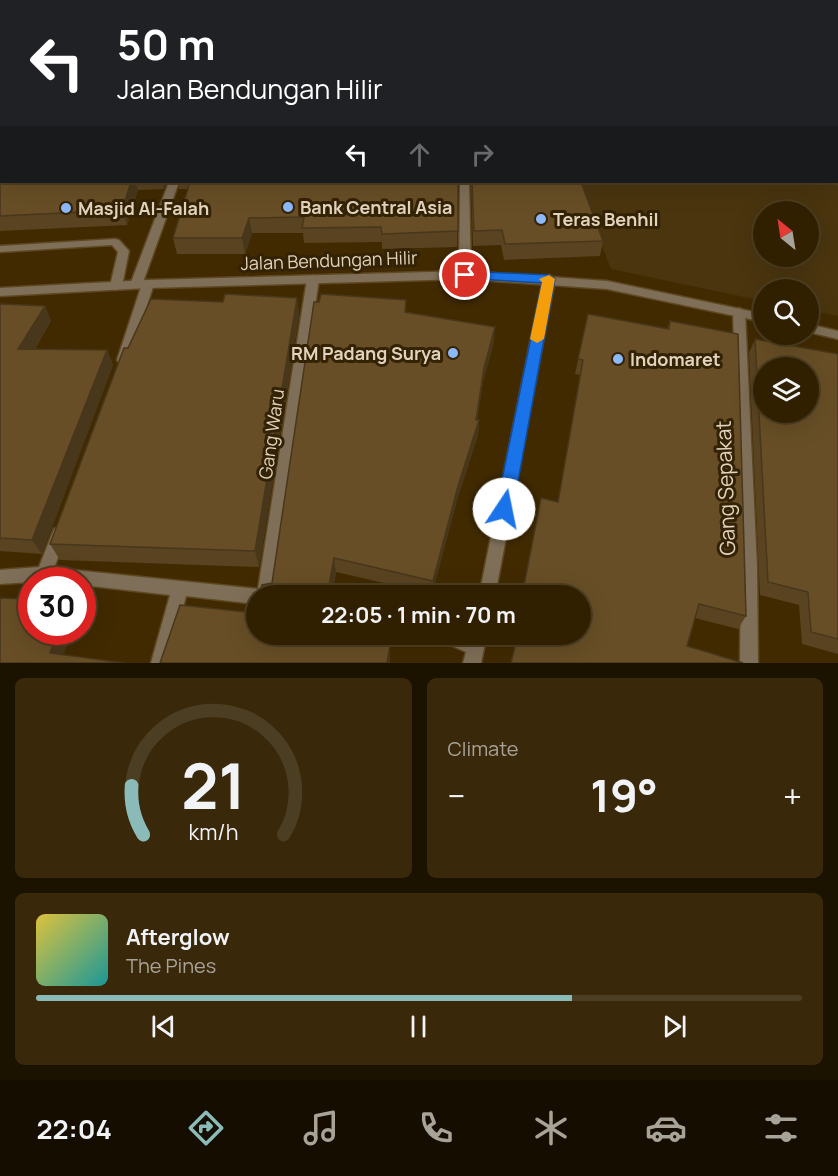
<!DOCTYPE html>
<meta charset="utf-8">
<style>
:root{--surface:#312000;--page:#39280a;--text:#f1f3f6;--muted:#a8a399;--line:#4c3e22;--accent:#8bbbb9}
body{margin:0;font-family:Manrope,sans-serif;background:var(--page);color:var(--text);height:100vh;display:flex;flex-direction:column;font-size:22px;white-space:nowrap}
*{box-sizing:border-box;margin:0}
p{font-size:20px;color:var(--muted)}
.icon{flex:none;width:33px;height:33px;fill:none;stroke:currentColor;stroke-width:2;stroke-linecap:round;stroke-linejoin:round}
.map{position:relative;height:663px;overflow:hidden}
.side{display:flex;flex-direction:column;gap:15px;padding:15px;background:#1b1200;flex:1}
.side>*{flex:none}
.guide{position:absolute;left:0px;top:0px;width:838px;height:183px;box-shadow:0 6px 24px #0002,0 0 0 2px var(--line);background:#202124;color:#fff;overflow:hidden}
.needle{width:39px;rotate:330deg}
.controls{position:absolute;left:753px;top:201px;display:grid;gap:12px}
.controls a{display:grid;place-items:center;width:66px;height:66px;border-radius:50%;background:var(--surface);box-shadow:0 6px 24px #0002,0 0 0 2px var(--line);font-size:30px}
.speed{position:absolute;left:18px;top:567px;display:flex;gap:12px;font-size:30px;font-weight:700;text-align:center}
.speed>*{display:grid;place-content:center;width:78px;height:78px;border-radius:50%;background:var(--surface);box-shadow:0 6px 24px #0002,0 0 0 2px var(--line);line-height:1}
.speed .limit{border:9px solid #d22;background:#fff;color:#111}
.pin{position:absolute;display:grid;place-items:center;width:51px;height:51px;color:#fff;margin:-26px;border:3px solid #fff;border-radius:50%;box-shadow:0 2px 6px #0007}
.me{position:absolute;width:66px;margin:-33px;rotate:11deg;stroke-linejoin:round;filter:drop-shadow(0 0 4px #0008)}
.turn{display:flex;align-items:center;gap:21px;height:126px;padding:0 18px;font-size:27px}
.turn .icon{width:78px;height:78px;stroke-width:2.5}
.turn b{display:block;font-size:42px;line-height:51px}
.lanes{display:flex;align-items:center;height:57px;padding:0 18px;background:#0003;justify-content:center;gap:30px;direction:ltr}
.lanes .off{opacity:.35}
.big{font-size:45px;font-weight:700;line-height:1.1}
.side .tile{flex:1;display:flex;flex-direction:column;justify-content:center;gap:9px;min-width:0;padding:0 21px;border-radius:9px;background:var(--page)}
.side .dial{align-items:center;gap:0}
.dial svg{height:156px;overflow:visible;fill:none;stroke:var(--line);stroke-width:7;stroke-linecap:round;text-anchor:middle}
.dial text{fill:var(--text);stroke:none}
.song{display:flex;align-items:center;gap:18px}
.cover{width:72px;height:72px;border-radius:9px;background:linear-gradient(135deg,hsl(50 70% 55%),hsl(180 70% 35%))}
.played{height:6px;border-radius:3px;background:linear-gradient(90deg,var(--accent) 70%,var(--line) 70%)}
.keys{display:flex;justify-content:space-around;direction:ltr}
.heat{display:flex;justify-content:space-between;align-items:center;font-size:33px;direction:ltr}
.side .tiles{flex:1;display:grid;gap:15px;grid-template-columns:1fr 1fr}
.tile:last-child{grid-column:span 2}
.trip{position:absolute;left:246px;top:585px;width:345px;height:60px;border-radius:30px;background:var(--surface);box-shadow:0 6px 24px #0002,0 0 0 2px var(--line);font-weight:700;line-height:60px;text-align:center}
.tab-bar{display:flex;height:96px;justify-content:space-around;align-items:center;background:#140d00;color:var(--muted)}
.tab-bar .icon{width:42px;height:42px}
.tab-bar .selected{color:var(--accent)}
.tab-bar b{font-size:27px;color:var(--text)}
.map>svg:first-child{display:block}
.built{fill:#4a350f;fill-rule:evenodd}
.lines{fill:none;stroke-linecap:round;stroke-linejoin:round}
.service-casing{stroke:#5e4822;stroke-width:3}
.minor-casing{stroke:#5e4822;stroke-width:3}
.tertiary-casing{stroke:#5e4822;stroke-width:3}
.service{fill:#7f6f58;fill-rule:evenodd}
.minor{fill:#7f6f58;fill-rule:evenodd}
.tertiary{fill:#7f6f58;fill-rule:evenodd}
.wall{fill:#594321}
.shaded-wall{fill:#48371b}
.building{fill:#674e26;stroke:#48371b;stroke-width:1.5;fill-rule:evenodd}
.route{fill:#1a73e8;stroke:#114b97;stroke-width:1.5}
.slow{fill:#f59e0b}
.poi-dot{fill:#8cb9fc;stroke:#332203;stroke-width:2}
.labels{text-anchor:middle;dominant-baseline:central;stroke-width:6;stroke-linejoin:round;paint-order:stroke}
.poi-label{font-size:18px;font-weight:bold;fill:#e1d3be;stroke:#332203;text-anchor:start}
.street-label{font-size:18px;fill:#e1d3be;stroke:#332203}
.near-street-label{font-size:21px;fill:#e1d3be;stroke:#332203}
</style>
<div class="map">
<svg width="838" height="663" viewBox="0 0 838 663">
<rect width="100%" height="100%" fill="#412a00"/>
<path class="built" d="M141 0H838V88L837 2H134Z
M838 144V316L809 310 808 290H764L763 301 611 269 577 182H837ZM764 212H808V256H764Z"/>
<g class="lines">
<defs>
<path id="service" d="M837 99H838V103H837Z
M837 178 838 184 834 183 833 182H837Z
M115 239 119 240 129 251 122 286 116 290 110 286 118 252 112 245 0 252V246Z"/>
<path id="minor" d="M343 0H350L351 2H344Z
M493 0H502L491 2Z
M169 182H179L142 285 140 288H132L130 285Z
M460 182H469L471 275 465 279 459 275Z
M313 275 319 279 273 596H256V604L186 596 169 663H151L170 595 82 585V580H32V582L0 584V570L39 567 54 529 59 527 64 529 67 534 54 568 258 589 307 279Z
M549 275 555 279 495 596H479L543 279Z
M148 280 154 284 129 360 127 363H119L117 360 142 284Z
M739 308 745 312 757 567 758 663H740L741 567 733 312Z
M437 634H466L470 636V634H487L481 663H463L466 652 439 640Z"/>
<path id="tertiary" d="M465 271 607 281 764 314V322L607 289 465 279 148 288 0 296V288L148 280Z
M808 324 838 331V339L808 332Z"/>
</defs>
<use href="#service" class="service-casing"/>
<use href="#minor" class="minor-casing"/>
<use href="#tertiary" class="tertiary-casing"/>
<use href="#service" class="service"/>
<use href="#minor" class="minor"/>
<use href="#tertiary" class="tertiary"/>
</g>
<path class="wall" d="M541 0H647L646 2H541Z
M0 145 2 182H168L164 189 138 190 127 225 0 231Z
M177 182H460H458L457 247 382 249V242L304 243 303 233H252L245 254H177L173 238 188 189H179Z
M471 182H581L603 241 600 256 504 260 501 245 473 246Z
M297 298 299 315 259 567 60 560 50 544 128 348 223 302Z
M406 300V313L494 342 483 382 477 420H479L478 435 457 500 432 594 336 572 332 596H259L272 583Z
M0 304 45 306 51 321 35 349 107 350 113 365 42 554 0 551Z
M588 314 667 329 670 321 746 616 738 629 695 618 511 663 558 501 580 375 575 374Z
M755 339 838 354V654L802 644 799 605 760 595 749 353Z"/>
<path class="shaded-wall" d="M640 0H647L646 2H634Z
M131 182H135L138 190 127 225 122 210Z
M162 182H168L164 189Z
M249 218 252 233 245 254 242 238Z
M297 298 299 315 259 567 255 551Z
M45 306 51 321 26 363 18 349Z
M495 327 494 342 483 382 475 434 476 420 484 368Z
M107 350 113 365 42 554 32 540Z
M479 420 478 435 457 500 432 594 433 581 458 486Z
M334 558 336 572 332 596H327Z
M58 632H72L60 663 50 653Z
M319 634H324L321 651 319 639Z
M390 646V663H387Z"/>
<path class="building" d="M569 0H640L634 2H571Z
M2 144V182H131L122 210 0 216V145Z
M190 182H458V231L382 234 381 227 302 228 304 217 249 218 242 238H173Z
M472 182H581L603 241 505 244 502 230 474 231Z
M225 294 297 298 255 551 50 544 124 348H128L151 299 223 302Z
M321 294 406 300 405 312 495 327 484 368 476 420H479L458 486 433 581 334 558 327 596H259L262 585 272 583 314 302H319Z
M0 304 45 306 18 349 107 350 32 540 0 538Z
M588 314 669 329 670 321 738 334 746 616 699 604 687 646 743 663H511L518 634H580V596H522L541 498 558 502 583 360 578 359Z
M755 339 838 354V639L811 632 808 592 768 582ZM764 368H808V412H764Z
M32 591V632H58L50 653 124 663H0V598L28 599Z
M180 605 255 613 256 606V634H319V639L390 646 387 663H160Z"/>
<path class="route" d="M465 271 549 275 555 279 513 509 510 514 504 517 498 514 496 509 542 283 460 278 458 275Z"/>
<path class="slow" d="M549 275 555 279 544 339 537 343 530 339 542 282 539 279Z"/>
<g class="poi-dot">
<circle cx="288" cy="207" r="6"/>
<circle cx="66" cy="208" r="6"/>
<circle cx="541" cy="219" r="6"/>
<circle cx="453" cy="353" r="6"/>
<circle cx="618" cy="359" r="6"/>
</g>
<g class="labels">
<g class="poi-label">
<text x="300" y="207">Bank Central Asia</text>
<text x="78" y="208">Masjid Al-Falah</text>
<text x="553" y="219">Teras Benhil</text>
<text x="441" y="353" text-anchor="end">RM Padang Surya</text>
<text x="630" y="359">Indomaret</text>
</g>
<g class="street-label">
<text transform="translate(329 260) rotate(-2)">Jalan Bendungan Hilir</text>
<text transform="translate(271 434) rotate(-82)">Gang Waru</text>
</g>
<g class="near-street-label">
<text transform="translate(725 488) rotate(-92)">Gang Sepakat</text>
</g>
</g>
</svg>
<div class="controls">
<a><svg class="needle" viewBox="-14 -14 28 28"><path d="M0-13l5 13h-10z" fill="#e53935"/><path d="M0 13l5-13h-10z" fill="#a8a399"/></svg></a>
<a><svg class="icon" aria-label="search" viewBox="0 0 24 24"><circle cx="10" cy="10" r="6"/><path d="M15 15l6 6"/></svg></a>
<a><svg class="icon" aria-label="layers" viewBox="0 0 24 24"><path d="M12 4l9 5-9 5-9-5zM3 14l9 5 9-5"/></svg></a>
</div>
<div class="speed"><div class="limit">30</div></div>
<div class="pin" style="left:465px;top:275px;background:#d93025"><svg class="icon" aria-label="arrive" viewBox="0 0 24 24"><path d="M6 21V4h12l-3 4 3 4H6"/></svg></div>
<svg class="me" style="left:504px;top:509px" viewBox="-20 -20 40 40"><circle r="19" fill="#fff"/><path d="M0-13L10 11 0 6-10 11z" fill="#1a73e8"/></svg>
<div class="trip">22:05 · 1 min · 70 m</div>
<div class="guide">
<div class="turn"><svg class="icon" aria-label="left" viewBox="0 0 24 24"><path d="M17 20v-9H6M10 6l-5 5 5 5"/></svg><div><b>50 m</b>Jalan Bendungan Hilir</div></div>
<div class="lanes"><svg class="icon" aria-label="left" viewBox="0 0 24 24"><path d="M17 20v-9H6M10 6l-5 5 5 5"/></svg><svg class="icon off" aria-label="ahead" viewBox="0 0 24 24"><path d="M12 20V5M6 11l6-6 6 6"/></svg><svg class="icon off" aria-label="right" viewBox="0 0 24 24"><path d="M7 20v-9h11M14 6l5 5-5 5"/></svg></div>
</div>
</div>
<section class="side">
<div class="tiles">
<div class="tile dial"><svg viewBox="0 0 100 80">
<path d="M14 69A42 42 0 1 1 86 69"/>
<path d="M14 69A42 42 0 0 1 8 44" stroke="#8bbbb9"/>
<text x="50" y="56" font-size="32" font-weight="700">21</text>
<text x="50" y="72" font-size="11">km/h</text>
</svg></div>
<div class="tile"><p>Climate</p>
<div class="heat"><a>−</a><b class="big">19°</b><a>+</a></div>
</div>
<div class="tile">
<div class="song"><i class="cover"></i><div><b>Afterglow</b><p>The Pines</p></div></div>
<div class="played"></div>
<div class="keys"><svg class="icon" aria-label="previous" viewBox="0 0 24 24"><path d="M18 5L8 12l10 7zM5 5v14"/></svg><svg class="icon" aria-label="pause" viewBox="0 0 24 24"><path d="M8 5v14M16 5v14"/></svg><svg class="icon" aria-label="next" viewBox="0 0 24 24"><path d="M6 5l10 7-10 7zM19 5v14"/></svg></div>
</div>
</div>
</section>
<nav class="tab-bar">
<b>22:04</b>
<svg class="icon selected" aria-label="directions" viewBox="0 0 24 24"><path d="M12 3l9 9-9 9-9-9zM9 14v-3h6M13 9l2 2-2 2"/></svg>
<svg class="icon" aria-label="music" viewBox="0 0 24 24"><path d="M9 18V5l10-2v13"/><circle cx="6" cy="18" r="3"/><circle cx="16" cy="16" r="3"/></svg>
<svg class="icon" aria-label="phone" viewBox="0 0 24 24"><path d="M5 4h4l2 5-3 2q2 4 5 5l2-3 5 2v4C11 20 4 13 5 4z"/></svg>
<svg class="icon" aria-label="climate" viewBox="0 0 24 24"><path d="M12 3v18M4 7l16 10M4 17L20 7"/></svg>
<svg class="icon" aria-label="car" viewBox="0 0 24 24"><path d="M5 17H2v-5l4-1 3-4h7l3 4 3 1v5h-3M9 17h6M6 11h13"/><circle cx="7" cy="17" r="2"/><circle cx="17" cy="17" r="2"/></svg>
<svg class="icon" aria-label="filters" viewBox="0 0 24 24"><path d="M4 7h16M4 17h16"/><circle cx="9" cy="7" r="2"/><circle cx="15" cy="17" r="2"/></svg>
</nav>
